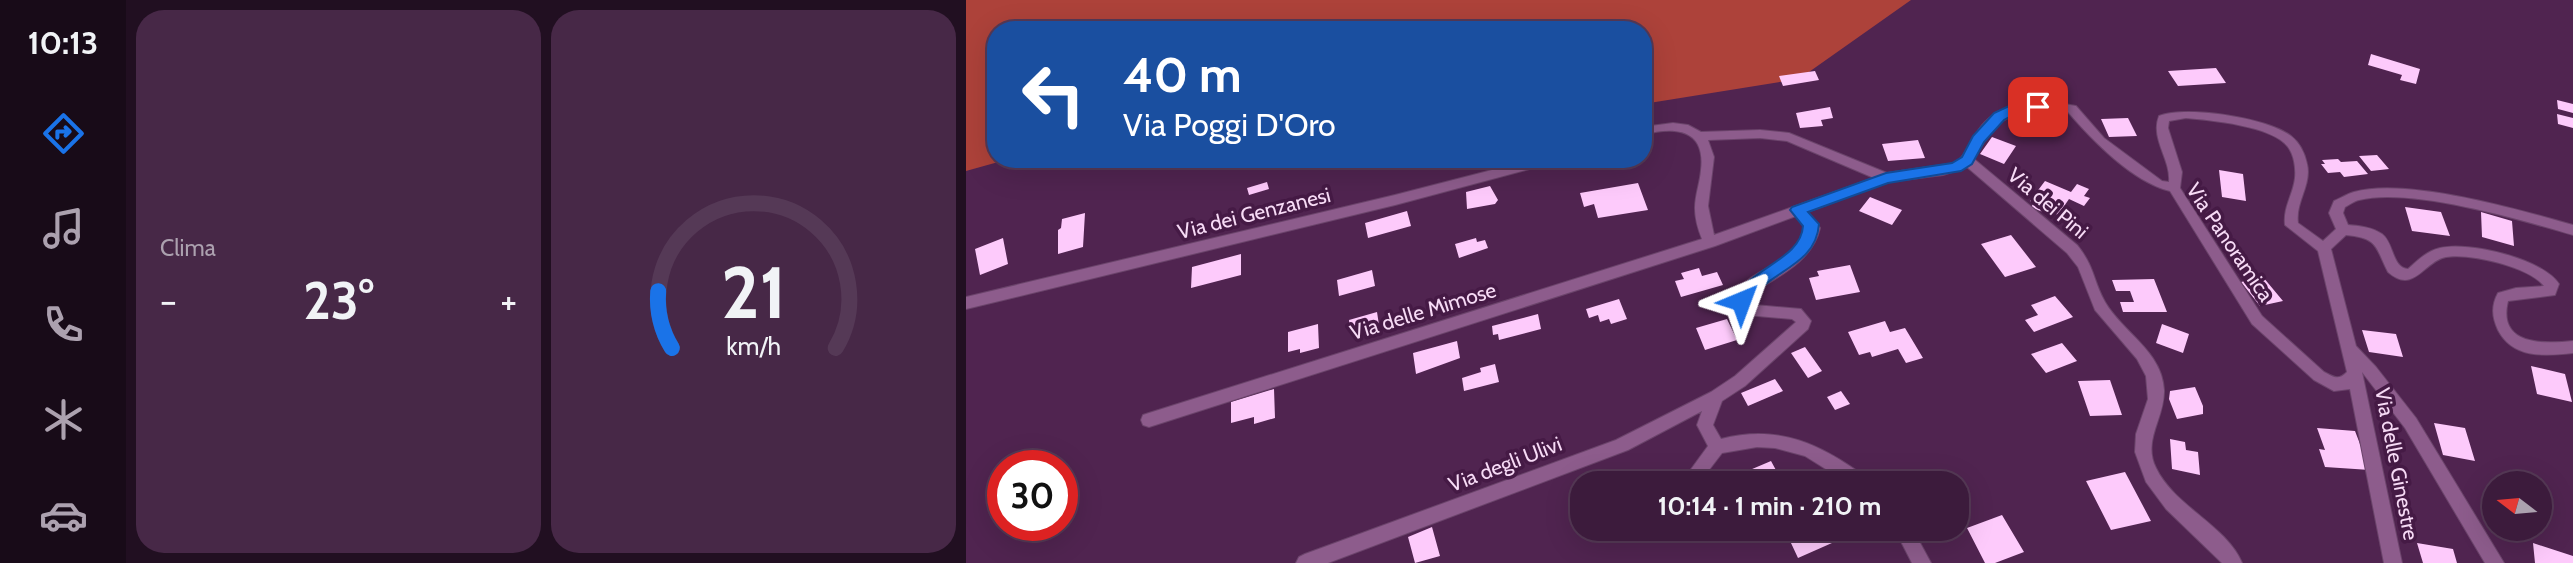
<!DOCTYPE html>
<html lang="it">
<meta charset="utf-8">
<style>
:root{--surface:#3c1b3c;--page:#472847;--text:#f1f3f6;--muted:#aca1af;--line:#553956;--accent:#1a73e8}
body{margin:0;font-family:Cabin,sans-serif;background:var(--page);color:var(--text);height:100vh;display:flex;flex-direction:column;font-size:26px;white-space:nowrap}
*{box-sizing:border-box;margin:0}
p{font-size:23px;color:var(--muted)}
.icon{flex:none;width:38px;height:38px;fill:none;stroke:currentColor;stroke-width:2;stroke-linecap:round;stroke-linejoin:round}
.map{position:relative;flex:1;overflow:hidden}
.side{display:flex;flex-direction:column;gap:10px;padding:10px;background:#210f21;width:840px}
.side>*{flex:none}
.top-card{position:absolute;left:21px;top:21px;width:665px;height:147px;border-radius:28px;box-shadow:0 7px 28px #0002,0 0 0 2px var(--line);background:#1a4fa0;color:#fff;overflow:hidden}
.needle{width:46px;rotate:286deg}
.controls{position:absolute;left:1516px;top:471px;display:grid;gap:14px}
.controls a{display:grid;place-items:center;width:70px;height:70px;border-radius:50%;background:var(--surface);box-shadow:0 7px 28px #0002,0 0 0 2px var(--line);font-size:35px}
.speed{position:absolute;left:21px;top:450px;display:flex;gap:14px;font-size:35px;font-weight:700;text-align:center}
.speed>*{display:grid;place-content:center;width:91px;height:91px;border-radius:50%;background:var(--surface);box-shadow:0 7px 28px #0002,0 0 0 2px var(--line);line-height:1}
.speed .limit{border:10px solid #d22;background:#fff;color:#111}
.pin{position:absolute;display:grid;place-items:center;width:60px;height:60px;color:#fff;margin:-30px;border-radius:14px;box-shadow:0 4px 10px #0006}
.me{position:absolute;width:77px;margin:-38px;rotate:44deg;stroke-linejoin:round;filter:drop-shadow(0 0 5px #0008)}
.turn{display:flex;align-items:center;gap:24px;height:147px;padding:0 21px;font-size:32px}
.turn .icon{width:91px;height:91px;stroke-width:2.5}
.turn b{display:block;font-size:49px;line-height:60px}
.big{font-size:52px;font-weight:700;line-height:1.1}
.side .widget{flex:1;display:flex;flex-direction:column;justify-content:center;gap:10px;min-width:0;padding:0 24px;border-radius:28px;background:var(--page)}
.side .dial{align-items:center;gap:0}
.dial svg{height:182px;overflow:visible;fill:none;stroke:var(--line);stroke-width:7;stroke-linecap:round;text-anchor:middle}
.dial text{fill:var(--text);stroke:none}
.heat{display:flex;justify-content:space-between;align-items:center;font-size:38px;direction:ltr}
.side .tiles{flex:1;display:grid;gap:10px;grid-template-columns:repeat(2,1fr)}
.trip{position:absolute;left:604px;top:471px;width:399px;height:70px;border-radius:28px;background:var(--surface);box-shadow:0 7px 28px #0002,0 0 0 2px var(--line);font-weight:700;line-height:70px;text-align:center}
main{display:flex;flex:1;min-height:0}
.tab-bar{display:flex;flex-direction:column;width:126px;justify-content:space-around;align-items:center;background:#180b18;color:var(--muted)}
.tab-bar .icon{width:49px;height:49px}
.tab-bar .active{color:var(--accent)}
.tab-bar b{font-size:32px;color:var(--text)}
.map>svg:first-child{display:block}
.forest{fill:#ad423a}
.building{fill:#fdcafb}
.lines{fill:none;stroke-linecap:round;stroke-linejoin:round}
.street-casing{stroke:#6b446b;stroke-width:2}
.street{fill:#8d5c8c;fill-rule:evenodd}
.route{fill:#1a73e8;stroke:#114b97;stroke-width:2}
.labels{text-anchor:middle;dominant-baseline:central;stroke-width:7;stroke-linejoin:round;paint-order:stroke}
.street-label{font-size:21px;fill:#f7dbf6;stroke:#451a45}
</style>
<main>
<nav class="tab-bar">
<b>10:13</b>
<svg class="icon active" aria-label="directions" viewBox="0 0 24 24"><path d="M12 3l9 9-9 9-9-9zM9 14v-3h6M13 9l2 2-2 2"/></svg>
<svg class="icon" aria-label="music" viewBox="0 0 24 24"><path d="M9 18V5l10-2v13"/><circle cx="6" cy="18" r="3"/><circle cx="16" cy="16" r="3"/></svg>
<svg class="icon" aria-label="phone" viewBox="0 0 24 24"><path d="M5 4h4l2 5-3 2q2 4 5 5l2-3 5 2v4C11 20 4 13 5 4z"/></svg>
<svg class="icon" aria-label="climate" viewBox="0 0 24 24"><path d="M12 3v18M4 7l16 10M4 17L20 7"/></svg>
<svg class="icon" aria-label="car" viewBox="0 0 24 24"><path d="M5 17H2v-5l4-1 3-4h7l3 4 3 1v5h-3M9 17h6M6 11h13"/><circle cx="7" cy="17" r="2"/><circle cx="17" cy="17" r="2"/></svg>
</nav>
<section class="side">
<div class="tiles">
<div class="widget"><p>Clima</p>
<div class="heat"><a>−</a><b class="big">23°</b><a>+</a></div>
</div>
<div class="widget dial"><svg viewBox="0 0 100 80">
<path d="M14 69A42 42 0 1 1 86 69"/>
<path d="M14 69A42 42 0 0 1 8 44" stroke="#1a73e8"/>
<text x="50" y="56" font-size="32" font-weight="700">21</text>
<text x="50" y="72" font-size="11">km/h</text>
</svg></div>
</div>
</section>
<div class="map">
<svg width="1607" height="563" viewBox="0 0 1607 563">
<rect width="100%" height="100%" fill="#502450"/>
<path class="forest" d="M0 0H945L833 79 677 104V30H30V159H43L0 171Z"/>
<path class="building" d="M1405 54 1454 69 1450 84 1434 80 1436 75 1402 65Z
M1250 68 1260 83 1212 86 1202 71Z
M849 71 853 80 817 86 813 76Z
M1591 100 1607 104V113L1592 109Z
M864 107 867 118 855 120 857 126 834 128 830 113Z
M1591 114 1607 118V128L1592 124Z
M1162 118 1171 136 1143 137 1135 119Z
M1026 137 1050 146 1038 164 1014 154Z
M952 140 959 158 922 161 916 144Z
M1411 155 1423 169 1405 171 1393 156Z
M1372 159 1375 162 1391 161 1402 174 1378 177 1374 172 1362 173 1355 164H1359L1356 160Z
M1253 170 1277 174 1280 201 1256 197Z
M1079 181 1105 192 1111 184 1123 189 1118 196 1124 198 1118 206 1103 199 1092 215 1081 210 1079 213 1065 207 1068 203 1064 201Z
M301 182 303 189 283 195 281 188Z
M672 183 682 210 632 218 628 204 618 207 614 193Z
M524 186 532 200 529 204 501 209 500 192Z
M904 197 936 210 926 225 893 211Z
M1439 207 1475 212 1484 236 1446 231Z
M441 211 445 226 402 238 399 223Z
M1515 212 1546 221 1548 246 1516 237Z
M119 213 117 247 92 254V230L95 228 96 219Z
M1045 235 1070 267 1039 277 1015 244Z
M37 238 42 264 14 275 9 249Z
M510 238 511 242 519 240 522 248 493 258 489 244Z
M275 254V275L225 288 226 267Z
M884 265 894 292 850 300 843 278 853 276 851 271Z
M733 268 736 276 751 272 757 285 715 297 709 281 718 279 715 273Z
M406 270 409 286 373 296 371 280Z
M1297 277 1317 301 1294 306 1275 282Z
M1188 279 1201 312H1157L1154 302H1168L1164 291H1150L1146 280Z
M1089 296 1107 317 1068 332 1059 320 1072 315 1065 305Z
M653 299 661 319 645 324 643 319 634 322 632 315 623 318 620 309Z
M411 312 413 325 384 331 383 320Z
M572 314 575 329 533 340 532 334 527 335 526 326Z
M761 319 771 340 739 350 730 328Z
M919 321 924 332 939 328 957 358 940 363 932 349 906 357 904 352 893 355 882 332Z
M352 324 353 348 334 353V349L322 352V332Z
M1196 324 1223 334 1217 353 1190 343Z
M1396 330 1430 334 1437 357 1403 352Z
M491 341 494 358 450 374 447 353Z
M1096 343 1111 361 1080 373 1065 354Z
M839 347 856 371 842 378 825 353Z
M529 364 533 382 498 391 496 378 515 372 514 368Z
M1565 366 1599 374 1606 402 1571 394Z
M809 379 817 391 782 406 775 393Z
M1144 380 1156 415 1124 416 1112 381Z
M1229 387 1237 406V414L1211 419 1203 399 1204 391Z
M308 389 309 418 288 424V417L265 423V402Z
M875 391 884 404 869 410 861 397Z
M1468 423 1499 428 1509 461 1477 455Z
M1351 428 1389 431 1404 470 1359 467 1353 449 1359 450Z
M1204 439 1219 442 1220 450 1232 452 1234 475 1206 469Z
M805 461 817 483H776L772 475Z
M1159 472 1185 521 1145 530 1120 481Z
M1036 515 1058 552 1029 563H1019L1001 528Z
M466 527 474 556 449 563 442 537Z
M818 528H869L875 539 832 558Z
M1451 543 1487 549 1491 563H1457Z
M1567 543 1607 556V563H1569Z"/>
<g class="lines">
<defs>
<path id="street" d="M1087 102 1110 106 1138 138 1196 181 1203 182C1205 159 1184 139 1193 116 1220 105 1302 118 1325 136 1334 143 1339 154 1341 164 1346 185 1329 202 1332 223L1357 241 1370 229 1363 213 1368 201C1375 198 1381 194 1388 192 1440 177 1554 210 1607 225V235C1556 220 1444 187 1393 200 1388 201 1383 205 1379 207L1377 213 1382 225C1393 226 1406 227 1416 234 1428 243 1426 268 1442 269 1452 260 1461 251 1474 248 1503 241 1577 259 1593 284L1589 295 1542 301C1531 346 1578 344 1607 341V353C1579 356 1547 359 1532 330 1526 317 1525 306 1532 293L1550 288 1578 286C1563 267 1504 253 1480 257 1458 261 1448 295 1422 272 1409 247 1413 238 1380 235L1365 249 1390 346 1410 367 1450 418 1538 563H1519L1439 428 1396 372 1436 563H1418L1384 389 1368 391 1348 380 1286 324 1204 191C1167 182 1127 141 1102 112 1078 108 1048 109 1029 127 1020 135 1014 149 1008 159L1111 245C1129 267 1127 281 1139 302 1157 333 1196 351 1198 390 1199 418 1176 440 1190 468 1209 507 1260 525 1276 563H1256L1200 509 1180 482 1169 452 1170 434 1182 399 1180 376 1171 359 1129 310 1112 267 1101 253 1001 167 977 175 921 182 841 212 854 228C846 262 812 276 785 294L783 300 789 305 835 309 845 321 842 329 779 386 756 401 747 425 755 439C813 424 855 444 901 478L903 483H882L839 456 809 448 791 447 756 453 733 483H715L742 446 731 425 736 411 662 450 362 563H330L333 557 339 554 650 440 745 392 769 376 830 322 826 319 780 315 768 301C770 297 772 290 775 286 794 265 832 264 840 229L830 216 749 246 183 427 177 425 175 420 177 415 183 413 736 239C732 229 729 219 729 208 729 195 734 183 735 170 740 129 709 126 677 135V127L707 123 722 125 735 132 794 130 823 133 921 173 990 163C1003 152 1007 134 1019 122 1037 104 1063 105 1087 102ZM1220 118C1244 120 1307 126 1322 147 1328 155 1330 168 1329 178 1327 195 1317 207 1319 225L1352 251 1381 372C1372 381 1368 377 1358 372L1296 316 1214 188 1216 172 1202 128 1203 121ZM794 138 821 141 908 178 748 235 742 206 748 157 742 140Z
M569 159H592L586 163 429 205 0 309V297L429 195Z
M928 528H946L965 563H946Z"/>
</defs>
<use href="#street" class="street-casing"/>
<use href="#street" class="street"/>
</g>
<path class="route" d="M1072 103 1076 104V110L1047 115 1038 120 1018 142 1006 164 995 171 922 183 842 212 853 224C850 268 799 271 781 305H770L767 301C782 268 835 260 837 226L824 210 826 207 920 173 986 163 996 157 1007 136 1028 113 1043 106Z"/>
<g class="labels">
<g class="street-label">
<text transform="translate(1082 203) rotate(40)">Via dei Pini</text>
<text transform="translate(288 213) rotate(-14)">Via dei Genzanesi</text>
<text transform="translate(1264 242) rotate(56)">Via Panoramica</text>
<text transform="translate(457 311) rotate(-17)">Via delle Mimose</text>
<text transform="translate(539 464) rotate(-21)">Via degli Ulivi</text>
<text transform="translate(1431 464) rotate(79)">Via delle Ginestre</text>
</g>
</g>
</svg>
<div class="controls">
<a><svg class="needle" viewBox="-14 -14 28 28"><path d="M0-13l5 13h-10z" fill="#e53935"/><path d="M0 13l5-13h-10z" fill="#aca1af"/></svg></a>
</div>
<div class="speed"><div class="limit">30</div></div>
<div class="pin" style="left:1072px;top:107px;background:#d93025"><svg class="icon" aria-label="arrive" viewBox="0 0 24 24"><path d="M6 21V4h12l-3 4 3 4H6"/></svg></div>
<svg class="me" style="left:775px;top:301px" viewBox="-20 -20 40 40"><path d="M0-17L14 15 0 8-14 15z" fill="#1a73e8" stroke="#fff" stroke-width="4"/></svg>
<div class="trip">10:14 · 1 min · 210 m</div>
<div class="top-card">
<div class="turn"><svg class="icon" aria-label="left" viewBox="0 0 24 24"><path d="M17 20v-9H6M10 6l-5 5 5 5"/></svg><div><b>40 m</b>Via Poggi D'Oro</div></div>
</div>
</div>
</main>
